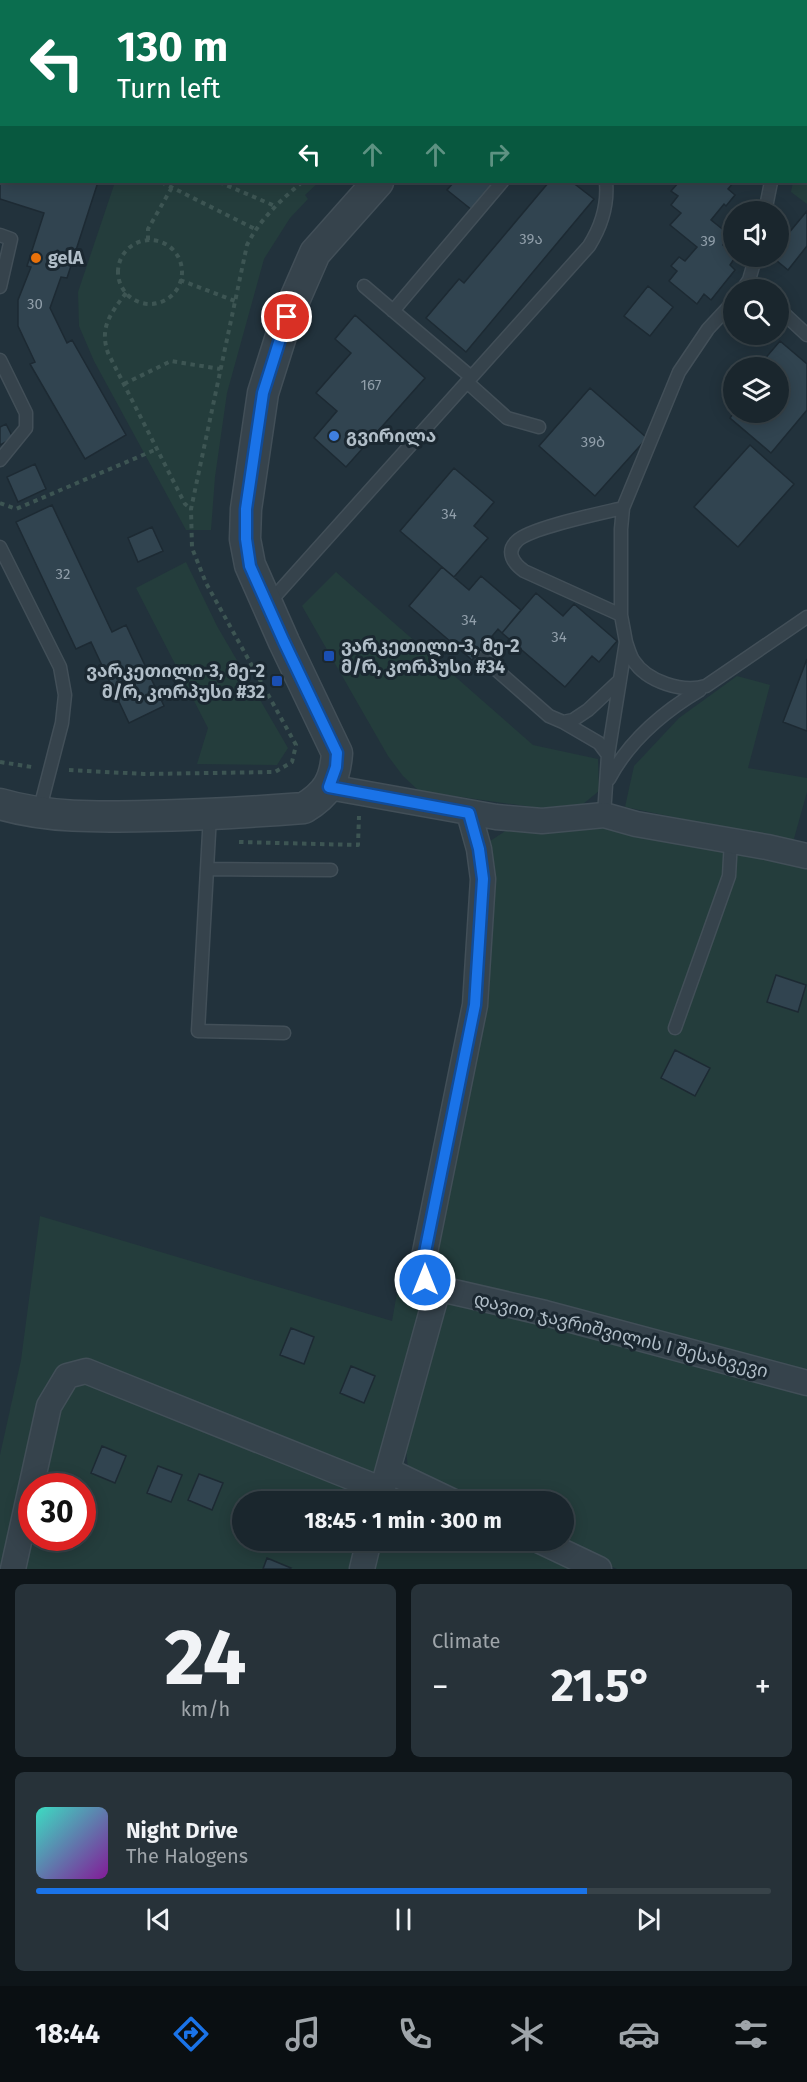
<!DOCTYPE html>
<meta charset="utf-8">
<style>
:root{--surface:#1a262d;--page:#273239;--text:#f1f3f6;--muted:#9fa5aa;--line:#384349;--accent:#1a73e8}
body{margin:0;font-family:"Fira Sans","Noto Sans Georgian",sans-serif;background:var(--page);color:var(--text);height:100vh;display:flex;flex-direction:column;font-size:22px;white-space:nowrap}
*{box-sizing:border-box;margin:0}
p{font-size:20px;color:var(--muted)}
.icon{flex:none;width:33px;height:33px;fill:none;stroke:currentColor;stroke-width:2;stroke-linecap:round;stroke-linejoin:round}
.map{position:relative;height:1569px;overflow:hidden}
.details{display:flex;flex-direction:column;gap:15px;padding:15px;background:#0e1519;flex:1}
.details>*{flex:none}
.banner{position:absolute;left:0px;top:0px;width:807px;height:183px;box-shadow:0 3px 15px #0003,0 0 0 2px var(--line);background:#0b6e4f;color:#fff;overflow:hidden}
.fabs{position:absolute;left:723px;top:201px;display:grid;gap:12px}
.fabs a{display:grid;place-items:center;width:66px;height:66px;border-radius:50%;background:var(--surface);box-shadow:0 3px 15px #0003,0 0 0 2px var(--line);font-size:30px}
.speed{position:absolute;left:18px;top:1473px;display:flex;gap:12px;font-size:30px;font-weight:700;text-align:center}
.speed>*{display:grid;place-content:center;width:78px;height:78px;border-radius:50%;background:var(--surface);box-shadow:0 3px 15px #0003,0 0 0 2px var(--line);line-height:1}
.speed .limit{border:9px solid #d22;background:#fff;color:#111}
.pin{position:absolute;display:grid;place-items:center;width:51px;height:51px;color:#fff;margin:-26px;border:3px solid #fff;border-radius:50%;box-shadow:0 2px 6px #0007}
.me{position:absolute;width:66px;margin:-33px;rotate:0deg;stroke-linejoin:round;filter:drop-shadow(0 0 4px #0008)}
.turn{display:flex;align-items:center;gap:21px;height:126px;padding:0 18px;font-size:27px}
.turn .icon{width:78px;height:78px;stroke-width:2.5}
.turn b{display:block;font-size:42px;line-height:51px}
.lanes{display:flex;align-items:center;height:57px;padding:0 18px;background:#0003;justify-content:center;gap:30px;direction:ltr}
.lanes .off{opacity:.35}
.big{font-size:45px;font-weight:700;line-height:1.1}
.details .widget{flex:1;display:flex;flex-direction:column;justify-content:center;gap:9px;min-width:0;padding:0 21px;border-radius:9px;background:var(--page)}
.details .dial{align-items:center;gap:0}
.dial b{font-size:78px;line-height:1}
.song{display:flex;align-items:center;gap:18px}
.cover{width:72px;height:72px;border-radius:9px;background:linear-gradient(135deg,hsl(170 70% 55%),hsl(290 70% 35%))}
.played{height:6px;border-radius:3px;background:linear-gradient(90deg,var(--accent) 75%,var(--line) 75%)}
.keys{display:flex;justify-content:space-around;direction:ltr}
.heat{display:flex;justify-content:space-between;align-items:center;font-size:33px;direction:ltr}
.details .tiles{flex:1;display:grid;gap:15px;grid-template-columns:1fr 1fr}
.widget:last-child{grid-column:span 2}
.trip{position:absolute;left:232px;top:1491px;width:342px;height:60px;border-radius:30px;background:var(--surface);box-shadow:0 3px 15px #0003,0 0 0 2px var(--line);font-weight:700;line-height:60px;text-align:center}
.tabs{display:flex;height:96px;justify-content:space-around;align-items:center;background:#0a0f12;color:var(--muted)}
.tabs .icon{width:42px;height:42px}
.tabs .selected{color:var(--accent)}
.tabs b{font-size:27px;color:var(--text)}
.map>svg:first-child{display:block}
.green{fill:#243d3c;fill-rule:evenodd}
.building{fill:#314450;stroke:#1d2a33;stroke-width:1.5}
.lines{fill:none;stroke-linecap:round;stroke-linejoin:round}
.service-casing{stroke:#424f58;stroke-width:15}
.minor-casing{stroke:#424f58;stroke-width:27}
.tertiary-casing{stroke:#424f58;stroke-width:33}
.path{stroke:#3d5553;stroke-width:4;stroke-dasharray:4.5 4.5;stroke-linecap:butt}
.service{stroke:#36434c;stroke-width:12}
.minor{stroke:#36434c;stroke-width:24}
.tertiary{stroke:#36434c;stroke-width:30}
.route-casing{stroke:#114b97;stroke-width:15}
.route{stroke:#1a73e8;stroke-width:10}
.food-dot{fill:#e8710a;stroke:#1b2831;stroke-width:2}
.shop-dot{fill:#3f7fe0;stroke:#1b2831;stroke-width:2}
.transit-dot{fill:#1a4fb4;stroke:#1b2831;stroke-width:2}
.labels{text-anchor:middle;dominant-baseline:central;stroke-width:6;stroke-linejoin:round;paint-order:stroke}
.number-label{font-size:15px;fill:#909ea9}
.poi-label{font-size:18px;font-weight:bold;fill:#b1bec8;stroke:#1b2831;text-anchor:start}
.street-label{font-size:18px;fill:#b1bec8;stroke:#1b2831}
</style>
<div class="map">
<svg width="807" height="1569" viewBox="0 0 807 1569">
<rect width="100%" height="100%" fill="#22323c"/>
<path class="green" d="M0 0 63 1 2 2 1 139Z
M807 114V204L791 192 793 182H806Z
M115 182H319L305 195 308 199 290 218 264 259 227 393 215 477 211 530H186L94 361 79 326 78 292Z
M186 562 217 626 288 748 277 765 197 764 208 728 136 588Z
M336 572 533 745 598 759 599 791 583 804 539 808 419 791 403 776 388 756 302 606Z
M737 676 770 685 748 768 807 778V792L793 842 625 807 634 766 679 718Z
M513 826 602 827 807 863V1569H617L555 1541 564 1540V1502L470 1501 413 1475 408 1468 406 1450 445 1306 443 1282 436 1270 432 1251 487 843Z
M40 1216 392 1321 397 1293 423 1299 369 1501 243 1502V1540L359 1541 351 1569H0V1455L21 1360ZM32 1486H82V1538H32Z
M409 1492 438 1502H395L397 1498Z
M382 1540 520 1541 580 1569H374Z"/>
<path class="building" d="M328 0H372L370 2Z
M453 0H509L510 1 454 2Z
M645 0H717L719 2H644Z
M0 155 2 182H98L67 278 61 277 50 308 67 343 72 340 126 435 85 459 30 364 35 362 18 326V300L31 267 27 266 44 213 0 199Z
M454 182H495L472 210 447 190Z
M549 182H572L594 199 466 352 426 318 459 279 464 283Z
M679 182H734L728 189 735 195 726 206 724 204 711 220 731 236 723 245 734 254V256H736L730 265 735 270 711 300 704 294 697 304 669 281 677 271 671 266 679 257 685 261 697 247 670 225 681 213 671 205 678 196 671 191Z
M807 211V246L788 270 771 256H778V246Z
M648 286 673 307 650 336 624 316Z
M355 315 425 378 346 467 314 438 337 411 316 393 351 353 335 339Z
M780 341 807 364V410L771 453 730 418 734 412H778V368H757Z
M590 388 647 438 595 496 539 446Z
M6 424 13 438 0 445V427Z
M750 445 794 484 738 547 694 507Z
M35 464 46 489 18 502 7 477Z
M454 468 494 502 474 526 488 538 454 577 400 531Z
M52 505 112 632 126 625 164 706 129 723 91 642 76 649 16 522Z
M152 527 163 551 138 562 128 538Z
M442 567 469 590 481 576 521 610 502 633 498 629 472 660 409 606Z
M536 593 563 616 574 604 617 641 599 662 592 656 565 687 502 633Z
M807 659V731L783 722Z
M776 975 806 985 798 1012 767 1002Z
M675 1050 710 1068 695 1096 661 1078Z
M291 1328 314 1337 304 1364 280 1355Z
M351 1366 375 1376 364 1403 340 1393Z
M102 1446 126 1456 115 1483 91 1473Z
M158 1466 182 1475 171 1502 147 1493Z
M199 1474 223 1483 212 1510 188 1500Z
M267 1558 291 1568 290 1569H263Z"/>
<g class="lines">
<defs>
<path id="service" d="M308 0V2
M806 13 807 6
M765 212 771 182
M0 235 11 239 0 287
M749 280 759 290
M364 286 471 377
M742 290 749 280 756 256
M778 308 807 335
M393 311 502 182
M0 360 26 413V428L0 460
M467 382 507 418 539 427
M0 547 60 667 65 695 62 723 39 812
M268 604 589 246C601 227 608 204 606 182
M621 615 524 571C514 564 505 552 517 541 529 528 602 513 623 508
M626 642C628 648 630 655 633 660 647 682 683 693 706 686L807 617
M483 658 549 716 563 722 573 720 588 710 619 681
M563 722 599 743 608 755
M609 779C629 741 663 712 700 690
M210 815 198 1031 284 1033
M604 815 608 755 626 642 621 615V529L623 508 679 372 708 329 734 301
M207 869 331 870
M675 1028 729 876 731 840"/>
<path id="minor" d="M417 0 418 2
M329 787 496 817 542 821 604 815 636 824 767 847 807 856
M436 1288 545 1313 807 1383
M389 1471 454 1502
M379 1502 436 1296V1288L425 1280 421 1272 475 1005 483 879 479 849 469 813
M538 1540 599 1569
M13 1569 49 1406 67 1376 86 1371 383 1490
M362 1569 369 1540"/>
<path id="tertiary" d="M604 2 606 0
M0 804C47 818 98 817 147 816 199 815 252 812 304 808 327 794 335 781 337 753L284 642 250 565 245 539 246 509 263 393 287 317 315 253 378 182"/>
</defs>
<use href="#service" class="service-casing"/>
<use href="#minor" class="minor-casing"/>
<use href="#tertiary" class="tertiary-casing"/>
<path class="path" d="M0 67 2 68
M0 97H2
M161 182 255 229
M219 182 275 206
M148 240V229L175 182
M118 272a32 32 0 1 1 64 0a32 32 0 1 1-64 0Z
M180 280 235 301
M126 293C111 313 99 327 108 353L185 504 191 509
M124 384 171 361 220 369
M0 503 16 509 157 449
M0 762 32 767
M69 770 144 774 275 772 292 762 296 745 206 583 192 548 191 509 247 245C260 219 280 201 302 182
M239 842 358 845 359 816"/>
<use href="#service" class="service"/>
<use href="#minor" class="minor"/>
<use href="#tertiary" class="tertiary"/>
</g>
<g class="lines">
<defs>
<path id="route" d="M287 317 263 393 246 509V539L250 566 284 642 337 753 336 767 329 787 469 813 479 849 483 879 475 1005 421 1272 425 1280"/>
</defs>
<use href="#route" class="route-casing"/>
<use href="#route" class="route"/>
</g>
<circle class="food-dot" cx="36" cy="258" r="6"/>
<circle class="shop-dot" cx="334" cy="436" r="6"/>
<g class="transit-dot">
<rect x="323" y="650" width="12" height="12" rx="3"/>
<rect x="271" y="675" width="12" height="12" rx="3"/>
</g>
<g class="labels">
<g class="number-label">
<text x="531" y="239">39ა</text>
<text x="708" y="241">39</text>
<text x="35" y="304">30</text>
<text x="371" y="385">167</text>
<text x="593" y="442">39ბ</text>
<text x="449" y="514">34</text>
<text x="63" y="574">32</text>
<text x="469" y="620">34</text>
<text x="559" y="637">34</text>
</g>
<g class="poi-label">
<text x="48" y="258">gelA</text>
<text x="346" y="436">გვირილა</text>
<text x="341" y="646">ვარკეთილი-3, მე-2<tspan x="341" dy="21">მ/რ, კორპუსი #34</tspan></text>
<text x="265" y="671" text-anchor="end">ვარკეთილი-3, მე-2<tspan x="265" dy="21">მ/რ, კორპუსი #32</tspan></text>
</g>
<g class="street-label">
<text transform="translate(621 1335) rotate(14)">დავით ჯავრიშვილის I შესახვევი</text>
</g>
</g>
</svg>
<div class="fabs">
<a><svg class="icon" aria-label="sound" viewBox="0 0 24 24"><path d="M4 9h4l5-4v14l-5-4H4zM17 9q2 3 0 6"/></svg></a>
<a><svg class="icon" aria-label="search" viewBox="0 0 24 24"><circle cx="10" cy="10" r="6"/><path d="M15 15l6 6"/></svg></a>
<a><svg class="icon" aria-label="layers" viewBox="0 0 24 24"><path d="M12 4l9 5-9 5-9-5zM3 14l9 5 9-5"/></svg></a>
</div>
<div class="speed"><div class="limit">30</div></div>
<div class="pin" style="left:287px;top:317px;background:#d93025"><svg class="icon" aria-label="arrive" viewBox="0 0 24 24"><path d="M6 21V4h12l-3 4 3 4H6"/></svg></div>
<svg class="me" style="left:425px;top:1280px" viewBox="-20 -20 40 40"><circle r="17" fill="#1a73e8" stroke="#fff" stroke-width="3"/><path d="M0-11L8 9 0 5-8 9z" fill="#fff"/></svg>
<div class="trip">18:45 · 1 min · 300 m</div>
<div class="banner">
<div class="turn"><svg class="icon" aria-label="left" viewBox="0 0 24 24"><path d="M17 20v-9H6M10 6l-5 5 5 5"/></svg><div><b>130 m</b>Turn left</div></div>
<div class="lanes"><svg class="icon" aria-label="left" viewBox="0 0 24 24"><path d="M17 20v-9H6M10 6l-5 5 5 5"/></svg><svg class="icon off" aria-label="ahead" viewBox="0 0 24 24"><path d="M12 20V5M6 11l6-6 6 6"/></svg><svg class="icon off" aria-label="ahead" viewBox="0 0 24 24"><path d="M12 20V5M6 11l6-6 6 6"/></svg><svg class="icon off" aria-label="right" viewBox="0 0 24 24"><path d="M7 20v-9h11M14 6l5 5-5 5"/></svg></div>
</div>
</div>
<section class="details">
<div class="tiles">
<div class="widget dial"><b>24</b><p>km/h</p></div>
<div class="widget"><p>Climate</p>
<div class="heat"><a>−</a><b class="big">21.5°</b><a>+</a></div>
</div>
<div class="widget">
<div class="song"><i class="cover"></i><div><b>Night Drive</b><p>The Halogens</p></div></div>
<div class="played"></div>
<div class="keys"><svg class="icon" aria-label="previous" viewBox="0 0 24 24"><path d="M18 5L8 12l10 7zM5 5v14"/></svg><svg class="icon" aria-label="pause" viewBox="0 0 24 24"><path d="M8 5v14M16 5v14"/></svg><svg class="icon" aria-label="next" viewBox="0 0 24 24"><path d="M6 5l10 7-10 7zM19 5v14"/></svg></div>
</div>
</div>
</section>
<nav class="tabs">
<b>18:44</b>
<svg class="icon selected" aria-label="directions" viewBox="0 0 24 24"><path d="M12 3l9 9-9 9-9-9zM9 14v-3h6M13 9l2 2-2 2"/></svg>
<svg class="icon" aria-label="music" viewBox="0 0 24 24"><path d="M9 18V5l10-2v13"/><circle cx="6" cy="18" r="3"/><circle cx="16" cy="16" r="3"/></svg>
<svg class="icon" aria-label="phone" viewBox="0 0 24 24"><path d="M5 4h4l2 5-3 2q2 4 5 5l2-3 5 2v4C11 20 4 13 5 4z"/></svg>
<svg class="icon" aria-label="climate" viewBox="0 0 24 24"><path d="M12 3v18M4 7l16 10M4 17L20 7"/></svg>
<svg class="icon" aria-label="car" viewBox="0 0 24 24"><path d="M5 17H2v-5l4-1 3-4h7l3 4 3 1v5h-3M9 17h6M6 11h13"/><circle cx="7" cy="17" r="2"/><circle cx="17" cy="17" r="2"/></svg>
<svg class="icon" aria-label="filters" viewBox="0 0 24 24"><path d="M4 7h16M4 17h16"/><circle cx="9" cy="7" r="2"/><circle cx="15" cy="17" r="2"/></svg>
</nav>
